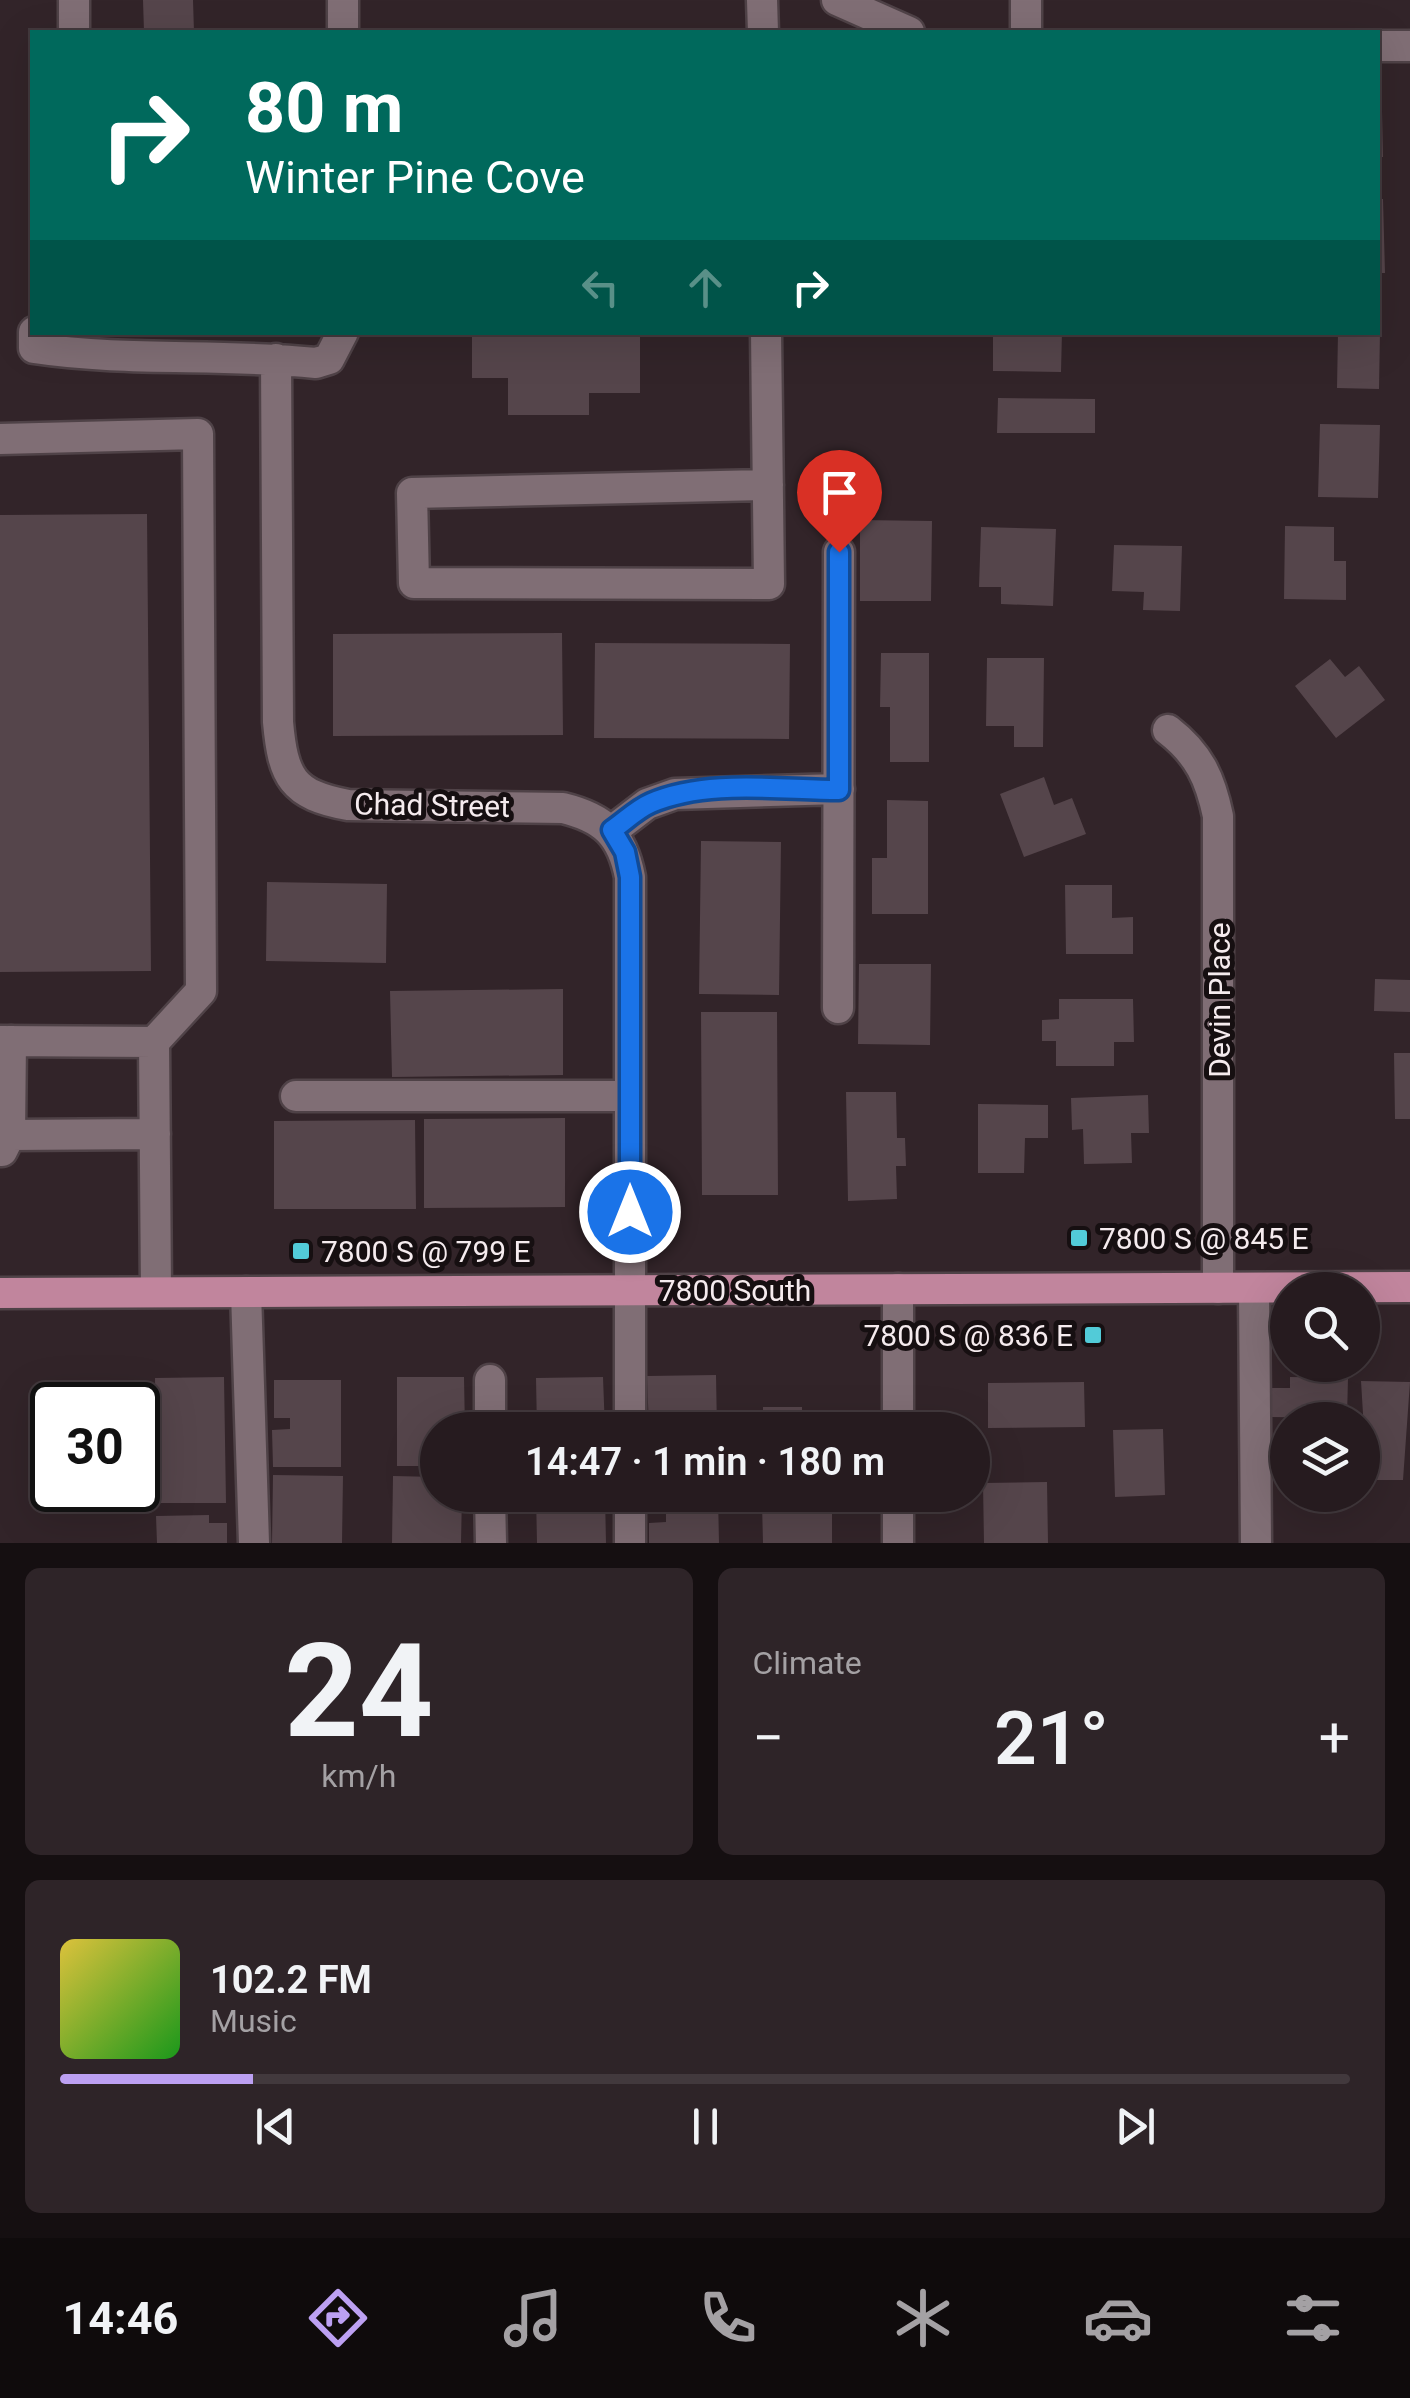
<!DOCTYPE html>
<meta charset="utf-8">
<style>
:root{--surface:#261b1f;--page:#2e2428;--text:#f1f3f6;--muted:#a4a1a4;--line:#42393d;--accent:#bca0f2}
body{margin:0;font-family:Roboto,sans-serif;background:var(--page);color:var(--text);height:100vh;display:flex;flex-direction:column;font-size:38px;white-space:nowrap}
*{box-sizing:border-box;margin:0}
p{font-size:32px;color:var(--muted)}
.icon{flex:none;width:55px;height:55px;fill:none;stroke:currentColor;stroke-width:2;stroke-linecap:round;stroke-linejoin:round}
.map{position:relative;height:1543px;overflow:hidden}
.sheet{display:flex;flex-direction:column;gap:25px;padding:25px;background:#150f11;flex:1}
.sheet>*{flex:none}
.hud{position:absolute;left:30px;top:30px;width:1350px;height:305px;border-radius:0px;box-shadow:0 10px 40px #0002,0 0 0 2px var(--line);background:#00695c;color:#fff;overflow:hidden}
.buttons{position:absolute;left:1270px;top:1272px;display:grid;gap:20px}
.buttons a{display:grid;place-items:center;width:110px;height:110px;border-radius:50%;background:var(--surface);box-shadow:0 10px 40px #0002,0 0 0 2px var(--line);font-size:50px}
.speed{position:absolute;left:30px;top:1382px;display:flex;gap:20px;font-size:50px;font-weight:700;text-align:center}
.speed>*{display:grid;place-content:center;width:130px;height:130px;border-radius:50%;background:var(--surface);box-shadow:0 10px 40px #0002,0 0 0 2px var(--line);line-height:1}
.speed .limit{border:5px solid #111;border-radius:15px;background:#fff;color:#111}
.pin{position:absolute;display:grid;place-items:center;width:85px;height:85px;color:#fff;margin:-102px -42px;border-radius:50% 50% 50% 0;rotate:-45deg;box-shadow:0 0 10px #0007}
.pin .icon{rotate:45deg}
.me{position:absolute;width:110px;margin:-55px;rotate:0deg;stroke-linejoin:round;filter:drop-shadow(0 0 8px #0008)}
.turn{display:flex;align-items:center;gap:35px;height:210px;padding:0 50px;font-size:45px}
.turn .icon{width:130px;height:130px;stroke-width:2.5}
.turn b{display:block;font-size:70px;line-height:85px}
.lanes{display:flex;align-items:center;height:95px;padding:0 50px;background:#0003;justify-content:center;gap:50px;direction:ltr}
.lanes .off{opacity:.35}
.big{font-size:75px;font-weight:600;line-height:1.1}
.sheet .widget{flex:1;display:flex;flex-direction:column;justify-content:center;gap:15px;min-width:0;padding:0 35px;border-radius:15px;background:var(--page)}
.sheet .dial{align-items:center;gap:0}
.dial b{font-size:130px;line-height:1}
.song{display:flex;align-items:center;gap:30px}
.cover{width:120px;height:120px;border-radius:15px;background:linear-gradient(135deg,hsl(50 70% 55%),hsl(120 70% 35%))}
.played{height:10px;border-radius:5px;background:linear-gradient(90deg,var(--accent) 15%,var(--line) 15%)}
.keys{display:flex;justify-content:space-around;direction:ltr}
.heat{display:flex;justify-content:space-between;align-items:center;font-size:55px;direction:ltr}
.sheet .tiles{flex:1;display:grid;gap:25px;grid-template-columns:1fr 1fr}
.widget:last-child{grid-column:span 2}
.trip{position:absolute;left:420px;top:1412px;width:570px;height:100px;border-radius:50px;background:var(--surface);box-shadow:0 10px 40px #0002,0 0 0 2px var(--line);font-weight:600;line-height:100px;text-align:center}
.tab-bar{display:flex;height:160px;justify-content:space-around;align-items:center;background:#0f0b0c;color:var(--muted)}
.tab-bar .icon{width:70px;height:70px}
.tab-bar .current{color:var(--accent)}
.tab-bar b{font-size:45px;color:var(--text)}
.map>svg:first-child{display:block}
.building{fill:#55454b}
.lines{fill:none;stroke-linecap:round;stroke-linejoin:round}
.minor-casing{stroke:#4f4247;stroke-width:35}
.major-casing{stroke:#4f4247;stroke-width:35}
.minor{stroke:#806e75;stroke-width:30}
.major{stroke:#c1859d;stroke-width:30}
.route-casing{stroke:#114b97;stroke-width:25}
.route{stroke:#1a73e8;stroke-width:18}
.poi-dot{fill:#52cbd8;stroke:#160f11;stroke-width:4}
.labels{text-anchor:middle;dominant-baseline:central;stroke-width:10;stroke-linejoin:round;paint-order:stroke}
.street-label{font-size:30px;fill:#f5ebee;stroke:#160f11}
.poi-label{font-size:30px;fill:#f5ebee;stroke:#160f11;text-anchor:start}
</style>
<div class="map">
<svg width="1410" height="1543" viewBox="0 0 1410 1543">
<rect width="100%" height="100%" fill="#322429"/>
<path class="building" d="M143 0H193L194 32H144Z
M1378 111H1382L1383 157H1378Z
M1378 199H1383L1385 273H1378Z
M472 332H640V393H589V415H508V378H472Z
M993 332H1062L1061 372 993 371Z
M1338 332H1380L1379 389 1337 388Z
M998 398 1095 399V433H997Z
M1320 424 1380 425 1378 498 1318 497Z
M147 514 151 971 0 972V515Z
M860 520 932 521 931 601H860Z
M1285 526 1334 527V561H1346V600L1284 599Z
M981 527 1056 529 1053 606 1001 604V587H979Z
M1114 545 1182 546 1180 611 1143 610 1144 592 1112 591Z
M562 633 563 735 333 736V634Z
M595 643 790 644 789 739 594 738Z
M881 653H929V762H890V707H880Z
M987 658H1044L1043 747H1014V726H986Z
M1330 659 1345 677 1359 666 1385 700 1336 738 1295 686Z
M1044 777 1054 805 1072 798 1086 834 1024 857 1000 794Z
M887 800 928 801V914H872V858H887Z
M701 841 781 842 779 995 699 994Z
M267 882 387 884 386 963 266 961Z
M1065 885H1112V918L1133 917V954H1066Z
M859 964H931L930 1045 858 1044Z
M1375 979 1410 980V1012L1374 1011Z
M563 989V1075L392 1077 390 991Z
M1059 999H1133L1134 1042H1114V1066H1056V1041H1042V1020L1059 1019Z
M701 1012H777L778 1195H702Z
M1394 1053H1410V1119H1395Z
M846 1092H896L897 1138H905L906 1166H896L897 1199 848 1201Z
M1148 1095 1149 1133H1131L1132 1163 1084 1164 1083 1129 1072 1130 1071 1098Z
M978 1104 1048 1105V1138H1025L1024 1173H978Z
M565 1118V1207L424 1208V1119Z
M415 1120 416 1209H274V1121Z
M716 1375 717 1430H649L647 1376Z
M224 1377 226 1503H156L155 1378Z
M397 1377H464L465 1430H438V1466H397Z
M603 1377 605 1430H537L536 1378Z
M1290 1377 1348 1378 1347 1418 1268 1417V1388H1290Z
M274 1380H341V1467H273L272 1430 290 1429V1418H274Z
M1361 1381 1410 1382 1403 1480H1367Z
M1084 1382 1085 1427 988 1428V1383Z
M87 1393V1405H52V1460H45L44 1394Z
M763 1407H802V1417L832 1416V1430H763Z
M1163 1429 1165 1495 1115 1497 1113 1430Z
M273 1475 343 1476 342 1543H272Z
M393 1476 438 1477V1495H462L461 1543H392Z
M1047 1482 1048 1543H984L983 1483Z
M536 1495H605L606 1543H537Z
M648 1495H718L719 1543H649V1523L666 1522V1511H648Z
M804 1502V1511H832V1543H763L762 1503Z
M209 1515V1523H227V1543H157L156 1516Z"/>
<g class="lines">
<defs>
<path id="minor" d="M74 0V32
M343 0V32
M762 0 763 32
M837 0 909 32
M1026 32V0
M1378 46H1410
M34 332V348C127 362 221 353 316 363L329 359 343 332
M766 332 769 584 414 583 412 493 768 485
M276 359 278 722C283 777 292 795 348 805L563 808C604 818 622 835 630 877V1430
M0 439 198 434 201 991 154 1042
M1168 730C1199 754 1210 778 1218 816V1288
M613 830 647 804 675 794 839 789
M838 1008 839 552
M0 1041 154 1042 156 1292
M296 1096H630
M10 1135 155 1134
M2 1151 10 1135 11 1041
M1254 1288 1256 1543
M898 1289V1430
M246 1292 254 1543
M490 1380V1430
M490 1495 491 1543
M630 1495V1543
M898 1495V1543"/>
<path id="major" d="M0 1293 1410 1287"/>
</defs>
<use href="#minor" class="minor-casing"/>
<use href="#major" class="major-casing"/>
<use href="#minor" class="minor"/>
<use href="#major" class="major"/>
</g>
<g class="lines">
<defs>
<path id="route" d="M630 1212V877L625 852 612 830C625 821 637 809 651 803 707 779 779 790 839 790V552"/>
</defs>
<use href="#route" class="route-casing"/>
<use href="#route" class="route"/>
</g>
<g class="poi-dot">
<rect x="1069" y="1228" width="20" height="20" rx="5"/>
<rect x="291" y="1241" width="20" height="20" rx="5"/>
<rect x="1083" y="1325" width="20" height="20" rx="5"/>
</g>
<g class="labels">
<g class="street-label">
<text transform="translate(432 805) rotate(1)">Chad Street</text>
<text transform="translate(1219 1000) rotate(-90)">Devin Place</text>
<text x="735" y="1290">7800 South</text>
</g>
<g class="poi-label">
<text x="1099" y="1238">7800 S @ 845 E</text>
<text x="321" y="1251">7800 S @ 799 E</text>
<text x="1073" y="1335" text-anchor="end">7800 S @ 836 E</text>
</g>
</g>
</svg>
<div class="buttons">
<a><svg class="icon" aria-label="search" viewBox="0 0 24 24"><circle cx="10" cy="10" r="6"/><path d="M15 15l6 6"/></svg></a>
<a><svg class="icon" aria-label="layers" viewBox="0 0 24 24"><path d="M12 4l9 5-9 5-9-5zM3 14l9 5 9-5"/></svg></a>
</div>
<div class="speed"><div class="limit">30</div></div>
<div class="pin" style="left:839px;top:552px;background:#d93025"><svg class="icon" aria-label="arrive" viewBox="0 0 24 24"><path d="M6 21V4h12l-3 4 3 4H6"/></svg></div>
<svg class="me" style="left:630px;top:1212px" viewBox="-20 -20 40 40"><circle r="17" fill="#1a73e8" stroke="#fff" stroke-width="3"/><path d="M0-11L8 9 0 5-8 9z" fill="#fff"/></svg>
<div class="trip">14:47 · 1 min · 180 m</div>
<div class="hud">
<div class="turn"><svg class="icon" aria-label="right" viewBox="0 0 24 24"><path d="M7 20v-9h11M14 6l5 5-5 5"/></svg><div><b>80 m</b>Winter Pine Cove</div></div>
<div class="lanes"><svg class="icon off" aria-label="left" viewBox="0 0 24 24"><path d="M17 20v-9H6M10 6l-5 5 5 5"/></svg><svg class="icon off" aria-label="ahead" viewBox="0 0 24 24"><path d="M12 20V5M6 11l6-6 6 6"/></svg><svg class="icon" aria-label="right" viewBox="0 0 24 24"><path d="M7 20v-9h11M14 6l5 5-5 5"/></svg></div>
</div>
</div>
<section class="sheet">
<div class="tiles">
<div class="widget dial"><b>24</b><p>km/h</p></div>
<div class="widget"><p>Climate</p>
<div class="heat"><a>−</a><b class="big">21°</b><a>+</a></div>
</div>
<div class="widget">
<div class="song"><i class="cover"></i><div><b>102.2 FM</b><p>Music</p></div></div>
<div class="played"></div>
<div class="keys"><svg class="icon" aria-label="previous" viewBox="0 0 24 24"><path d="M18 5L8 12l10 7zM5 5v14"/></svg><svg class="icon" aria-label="pause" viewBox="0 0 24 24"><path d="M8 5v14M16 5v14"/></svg><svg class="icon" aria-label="next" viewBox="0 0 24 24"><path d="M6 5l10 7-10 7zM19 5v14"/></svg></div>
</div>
</div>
</section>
<nav class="tab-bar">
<b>14:46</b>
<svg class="icon current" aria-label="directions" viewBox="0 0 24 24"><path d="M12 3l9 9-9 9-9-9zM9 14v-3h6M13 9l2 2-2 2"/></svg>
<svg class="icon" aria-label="music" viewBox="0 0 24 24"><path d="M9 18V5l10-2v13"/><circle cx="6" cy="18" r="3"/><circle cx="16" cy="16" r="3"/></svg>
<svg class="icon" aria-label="phone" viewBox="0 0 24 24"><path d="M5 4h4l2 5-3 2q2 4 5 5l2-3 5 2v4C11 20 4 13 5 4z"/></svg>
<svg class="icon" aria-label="climate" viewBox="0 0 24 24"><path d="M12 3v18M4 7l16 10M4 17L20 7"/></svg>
<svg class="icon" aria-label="car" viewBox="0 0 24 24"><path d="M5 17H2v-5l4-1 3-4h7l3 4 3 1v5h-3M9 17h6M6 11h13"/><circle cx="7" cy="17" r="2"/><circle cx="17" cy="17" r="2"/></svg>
<svg class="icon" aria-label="filters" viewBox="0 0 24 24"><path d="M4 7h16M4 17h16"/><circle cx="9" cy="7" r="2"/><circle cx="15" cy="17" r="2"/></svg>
</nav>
